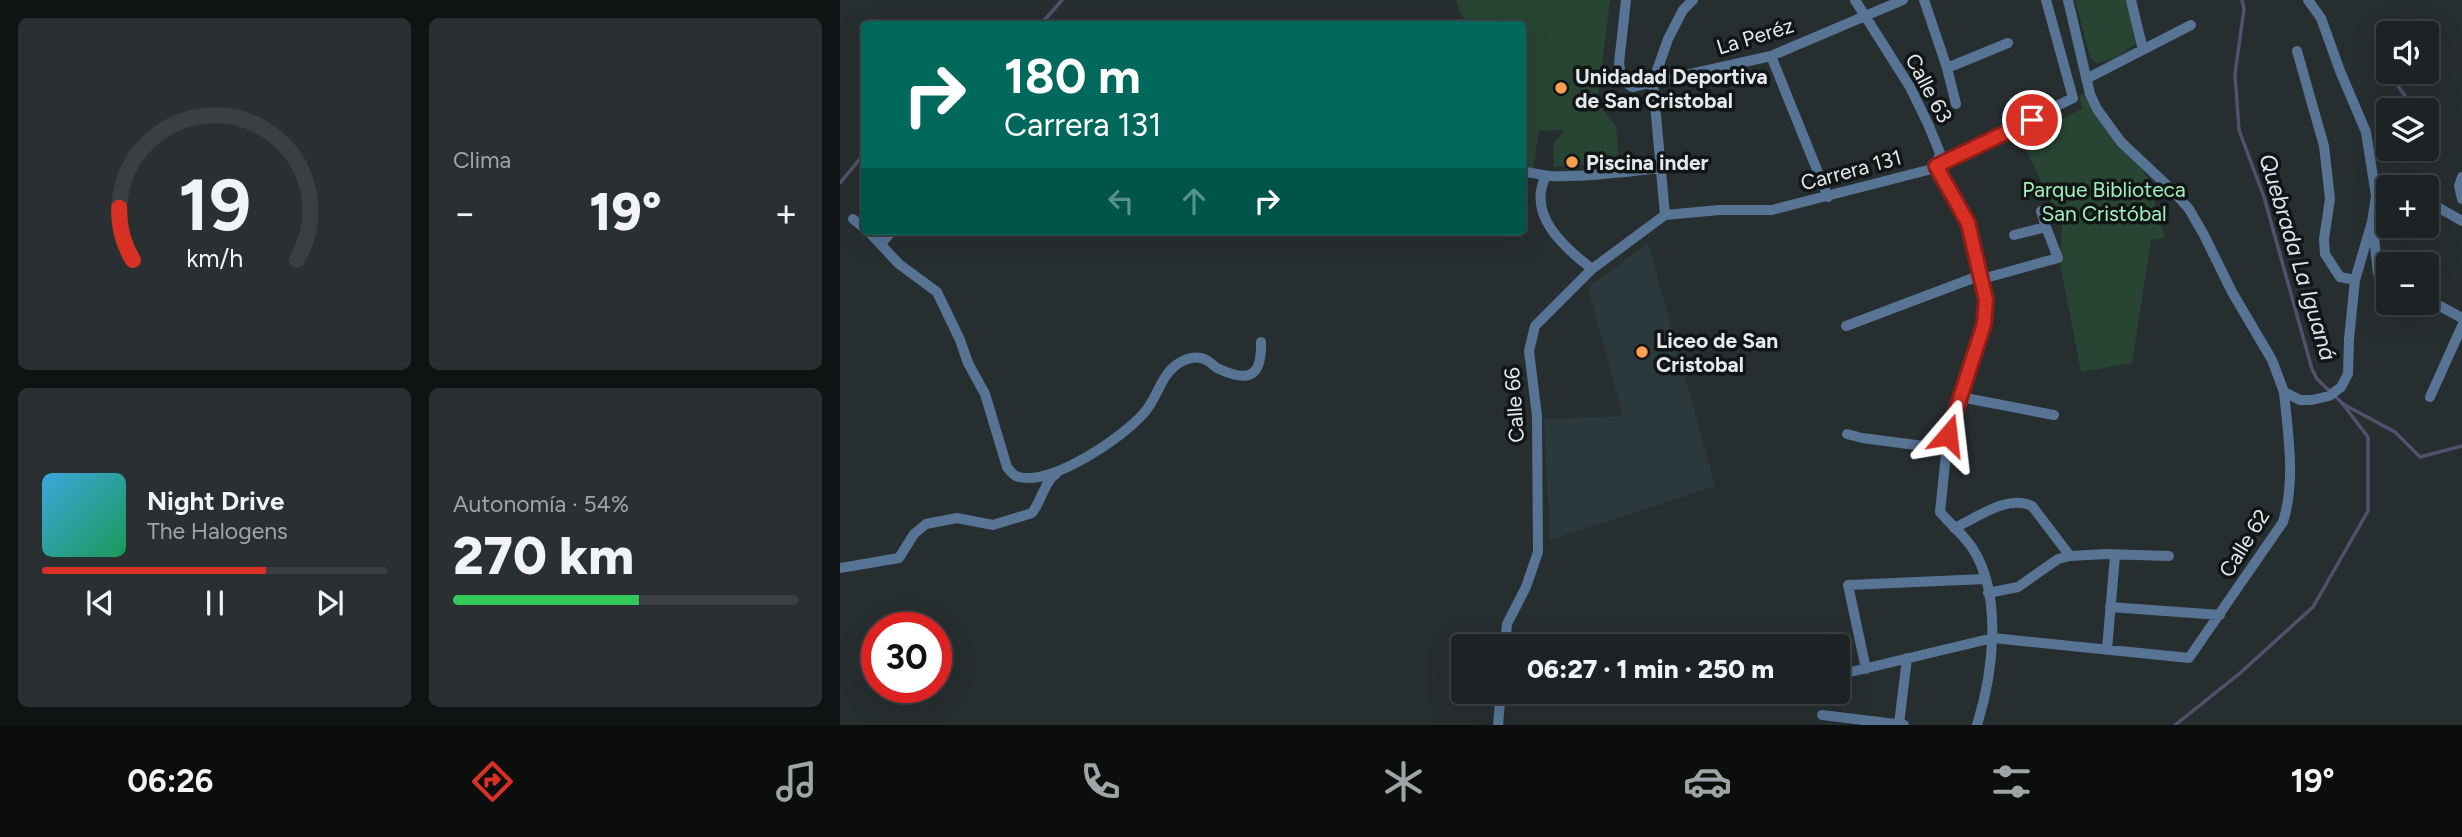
<!DOCTYPE html>
<html lang="es">
<meta charset="utf-8">
<style>
:root{--surface:#1d2224;--page:#2a2f31;--text:#f1f3f6;--muted:#a0a4a6;--line:#3b3f41;--accent:#d93025}
body{margin:0;font-family:Figtree,sans-serif;background:var(--page);color:var(--text);height:100vh;display:flex;flex-direction:column;font-size:26px;white-space:nowrap}
*{box-sizing:border-box;margin:0}
p{font-size:23px;color:var(--muted)}
.icon{flex:none;width:38px;height:38px;fill:none;stroke:currentColor;stroke-width:2;stroke-linecap:round;stroke-linejoin:round}
.map{position:relative;flex:1;overflow:hidden}
.side{display:flex;flex-direction:column;gap:18px;padding:18px;background:#101314;width:840px}
.side>*{flex:none}
.top-card{position:absolute;left:21px;top:21px;width:665px;height:214px;border-radius:7px;box-shadow:0 7px 28px #0002,0 0 0 2px var(--line);background:#00695c;color:#fff;overflow:hidden}
.fabs{position:absolute;left:1536px;top:21px;display:grid;gap:14px}
.fabs a{display:grid;place-items:center;width:63px;height:63px;border-radius:7px;background:var(--surface);box-shadow:0 7px 28px #0002,0 0 0 2px var(--line);font-size:35px}
.speed{position:absolute;left:21px;top:612px;display:flex;gap:14px;font-size:35px;font-weight:700;text-align:center}
.speed>*{display:grid;place-content:center;width:91px;height:91px;border-radius:50%;background:var(--surface);box-shadow:0 7px 28px #0002,0 0 0 2px var(--line);line-height:1}
.speed .limit{border:10px solid #d22;background:#fff;color:#111}
.pin{position:absolute;display:grid;place-items:center;width:60px;height:60px;color:#fff;margin:-30px;border:4px solid #fff;border-radius:50%;box-shadow:0 2px 7px #0007}
.me{position:absolute;width:77px;margin:-38px;rotate:17deg;stroke-linejoin:round;filter:drop-shadow(0 0 5px #0008)}
.turn{display:flex;align-items:center;gap:24px;height:147px;padding:0 28px;font-size:32px}
.turn .icon{width:91px;height:91px;stroke-width:2.5}
.turn b{display:block;font-size:49px;line-height:60px}
.lanes{display:flex;align-items:center;height:66px;padding:0 28px;background:#0003;justify-content:center;gap:35px;direction:ltr}
.lanes .off{opacity:.35}
.big{font-size:52px;font-weight:800;line-height:1.1}
.side .tile{flex:1;display:flex;flex-direction:column;justify-content:center;gap:10px;min-width:0;padding:0 24px;border-radius:10px;background:var(--page)}
.side .dial{align-items:center;gap:0}
.dial svg{height:182px;overflow:visible;fill:none;stroke:var(--line);stroke-width:7;stroke-linecap:round;text-anchor:middle}
.dial text{fill:var(--text);stroke:none}
.song{display:flex;align-items:center;gap:21px}
.cover{width:84px;height:84px;border-radius:10px;background:linear-gradient(135deg,hsl(200 70% 55%),hsl(150 70% 35%))}
.played{height:7px;border-radius:4px;background:linear-gradient(90deg,var(--accent) 65%,var(--line) 65%)}
.keys{display:flex;justify-content:space-around;direction:ltr}
.heat{display:flex;justify-content:space-between;align-items:center;font-size:38px;direction:ltr}
.charge{height:10px;border-radius:5px;background:linear-gradient(90deg,#34c759 54%,var(--line) 0)}
.side .tiles{flex:1;display:grid;gap:18px;grid-template-columns:repeat(2,1fr)}
.trip{position:absolute;left:611px;top:634px;width:399px;height:70px;border-radius:7px;background:var(--surface);box-shadow:0 7px 28px #0002,0 0 0 2px var(--line);font-weight:800;line-height:70px;text-align:center}
.menu{display:flex;height:112px;justify-content:space-around;align-items:center;background:#0c0e0e;color:var(--muted)}
.menu .icon{width:49px;height:49px}
.menu .active{color:var(--accent)}
.menu b{font-size:32px;color:var(--text)}
main{display:flex;flex:1;min-height:0}
.map>svg:first-child{display:block}
.built{fill:#2b393d}
.green{fill:#274532}
.lines{fill:none;stroke-linecap:round;stroke-linejoin:round}
.stream{stroke:#53506d;stroke-width:3.5}
.minor{stroke:#577495;stroke-width:10}
.route-casing{stroke:#8d1f18;stroke-width:18}
.route{stroke:#d93025;stroke-width:12}
.poi-dot{fill:#fb9e51;stroke:#121516;stroke-width:2.5}
.labels{text-anchor:middle;dominant-baseline:central;stroke-width:7;stroke-linejoin:round;paint-order:stroke}
.street-label{font-size:21px;fill:#e5e9eb;stroke:#121516}
.poi-label{font-size:21px;font-weight:bold;fill:#e5e9eb;stroke:#121516;text-anchor:start}
.park-label{font-size:21px;fill:#a0f0bc;stroke:#121516}
.water-label{font-size:23px;font-style:italic;fill:#e1e2f2;stroke:#121516}
</style>
<main>
<section class="side">
<div class="tiles">
<div class="tile dial"><svg viewBox="0 0 100 80">
<path d="M14 69A42 42 0 1 1 86 69"/>
<path d="M14 69A42 42 0 0 1 8 46" stroke="#d93025"/>
<text x="50" y="56" font-size="32" font-weight="700">19</text>
<text x="50" y="72" font-size="11">km/h</text>
</svg></div>
<div class="tile"><p>Clima</p>
<div class="heat"><a>−</a><b class="big">19°</b><a>+</a></div>
</div>
<div class="tile">
<div class="song"><i class="cover"></i><div><b>Night Drive</b><p>The Halogens</p></div></div>
<div class="played"></div>
<div class="keys"><svg class="icon" aria-label="previous" viewBox="0 0 24 24"><path d="M18 5L8 12l10 7zM5 5v14"/></svg><svg class="icon" aria-label="pause" viewBox="0 0 24 24"><path d="M8 5v14M16 5v14"/></svg><svg class="icon" aria-label="next" viewBox="0 0 24 24"><path d="M6 5l10 7-10 7zM19 5v14"/></svg></div>
</div>
<div class="tile"><p>Autonomía · 54%</p><b class="big">270 km</b><div class="charge"></div></div>
</div>
</section>
<div class="map">
<svg width="1622" height="725" viewBox="0 0 1622 725">
<rect width="100%" height="100%" fill="#272e30"/>
<path class="built" d="M808 243 875 486 710 540 704 419 783 416 748 288Z"/>
<path class="green" d="M616 0H770L757 103 776 126 779 162 714 167V143L725 130 699 131 693 170 683 172 682 24H629L620 14Z
M1235 0H1289L1300 41 1275 58 1257 63 1250 57Z
M1253 91 1269 128 1283 143 1308 178 1325 238 1311 240 1292 363 1241 372 1220 264 1222 227 1207 193 1180 138 1242 109 1239 96Z"/>
<g class="lines">
<path class="stream" d="M201 24 222 0
M1555 73 1558 86 1575 110
M1587 129 1589 132
M0 183 24 154
M1503 404 1555 432 1580 457 1622 446
M1335 725 1399 674 1473 607 1528 511V437L1502 403 1477 379 1472 369 1424 197 1399 130 1395 74 1404 9 1402 0"/>
<path class="minor" d="M786 0 779 63 782 80 792 87 931 56 1063 0
M1015 0 1070 87 1088 124 1100 153 1096 166 1128 223 1146 300 1144 324 1108 435 1100 512C1110 524 1124 535 1133 549 1163 597 1153 674 1137 725
M1084 0 1107 68 1116 104
M1228 0 1250 94 1257 109 1281 142 1333 191 1349 209 1364 235 1392 292 1432 360 1444 392 1460 400H1472L1489 396 1501 387 1508 374 1509 339 1515 280 1532 222 1536 196 1526 132 1500 71 1481 18 1468 0
M1291 0 1303 50
M1457 51 1484 146 1490 199 1484 239 1485 254 1500 277 1515 280
M931 56 988 197
M1107 68 1168 43
M1246 79 1351 25
M682 172C693 172 700 175 710 176 747 177 785 172 822 168
M706 176C686 215 725 248 752 269
M1622 177 1619 186 1622 199
M1587 201 1622 221
M1201 211 1206 227
M825 215 813 82 828 39 843 10 853 0
M13 219 24 228
M1533 229 1538 273 1549 281
M28 231 59 264 97 292 120 340 128 363 145 394 167 467C170 471 173 476 179 477 213 485 282 438 304 413 317 399 320 377 336 365 343 360 352 356 361 358 368 359 373 366 379 369 410 383 422 376 421 342
M41 244 52 231
M1587 299 1622 318
M1567 303 1569 311
M1006 326 1136 277 1142 279 1218 258 1206 227 1174 235
M1120 397 1214 415
M1590 397 1622 326
M1007 434 1022 438 1107 449
M1114 528C1137 518 1167 494 1192 506L1230 556
M0 568 59 558 74 534 86 524 117 518 153 525 192 513C202 500 204 482 217 473
M1148 593 1178 587 1218 559 1230 556 1266 554 1329 556
M1270 607 1380 615
M665 646 667 624 686 587 698 552 697 416 689 351 695 326 752 269 825 215 879 210H932L1088 170 1233 98 1206 0
M1267 649 1275 556
M1026 669 1008 585 1145 579
M998 675 1153 638 1349 658 1443 522C1456 480 1448 435 1444 392
M982 715 1064 725
M1059 724 1067 658
M658 725 661 691"/>
</g>
<g class="lines">
<defs>
<path id="route" d="M1108 435 1144 324 1146 300 1128 223 1096 166 1192 120"/>
</defs>
<use href="#route" class="route-casing"/>
<use href="#route" class="route"/>
</g>
<g class="poi-dot">
<circle cx="721" cy="88" r="7"/>
<circle cx="732" cy="162" r="7"/>
<circle cx="802" cy="352" r="7"/>
</g>
<g class="labels">
<g class="street-label">
<text transform="translate(915 36) rotate(-17)">La Peréz</text>
<text transform="translate(1089 88) rotate(62)">Calle 63</text>
<text transform="translate(1011 170) rotate(-15)">Carrera 131</text>
<text transform="translate(674 405) rotate(-94)">Calle 66</text>
<text transform="translate(1404 543) rotate(-58)">Calle 62</text>
</g>
<g class="poi-label">
<text x="735" y="76">Unidadad Deportiva<tspan x="735" dy="24">de San Cristobal</tspan></text>
<text x="746" y="162">Piscina inder</text>
<text x="816" y="340">Liceo de San<tspan x="816" dy="24">Cristobal</tspan></text>
</g>
<g class="park-label">
<text x="1264" y="189">Parque Biblioteca<tspan x="1264" dy="24">San Cristóbal</tspan></text>
</g>
<g class="water-label">
<text transform="translate(1458 257) rotate(73)">Quebrada La Iguaná</text>
</g>
</g>
</svg>
<div class="fabs">
<a><svg class="icon" aria-label="sound" viewBox="0 0 24 24"><path d="M4 9h4l5-4v14l-5-4H4zM17 9q2 3 0 6"/></svg></a>
<a><svg class="icon" aria-label="layers" viewBox="0 0 24 24"><path d="M12 4l9 5-9 5-9-5zM3 14l9 5 9-5"/></svg></a>
<a>+</a>
<a>−</a>
</div>
<div class="speed"><div class="limit">30</div></div>
<div class="pin" style="left:1192px;top:120px;background:#d93025"><svg class="icon" aria-label="arrive" viewBox="0 0 24 24"><path d="M6 21V4h12l-3 4 3 4H6"/></svg></div>
<svg class="me" style="left:1108px;top:435px" viewBox="-20 -20 40 40"><path d="M0-17L14 15 0 8-14 15z" fill="#d93025" stroke="#fff" stroke-width="4"/></svg>
<div class="trip">06:27 · 1 min · 250 m</div>
<div class="top-card">
<div class="turn"><svg class="icon" aria-label="right" viewBox="0 0 24 24"><path d="M7 20v-9h11M14 6l5 5-5 5"/></svg><div><b>180 m</b>Carrera 131</div></div>
<div class="lanes"><svg class="icon off" aria-label="left" viewBox="0 0 24 24"><path d="M17 20v-9H6M10 6l-5 5 5 5"/></svg><svg class="icon off" aria-label="ahead" viewBox="0 0 24 24"><path d="M12 20V5M6 11l6-6 6 6"/></svg><svg class="icon" aria-label="right" viewBox="0 0 24 24"><path d="M7 20v-9h11M14 6l5 5-5 5"/></svg></div>
</div>
</div>
</main>
<nav class="menu">
<b>06:26</b>
<svg class="icon active" aria-label="directions" viewBox="0 0 24 24"><path d="M12 3l9 9-9 9-9-9zM9 14v-3h6M13 9l2 2-2 2"/></svg>
<svg class="icon" aria-label="music" viewBox="0 0 24 24"><path d="M9 18V5l10-2v13"/><circle cx="6" cy="18" r="3"/><circle cx="16" cy="16" r="3"/></svg>
<svg class="icon" aria-label="phone" viewBox="0 0 24 24"><path d="M5 4h4l2 5-3 2q2 4 5 5l2-3 5 2v4C11 20 4 13 5 4z"/></svg>
<svg class="icon" aria-label="climate" viewBox="0 0 24 24"><path d="M12 3v18M4 7l16 10M4 17L20 7"/></svg>
<svg class="icon" aria-label="car" viewBox="0 0 24 24"><path d="M5 17H2v-5l4-1 3-4h7l3 4 3 1v5h-3M9 17h6M6 11h13"/><circle cx="7" cy="17" r="2"/><circle cx="17" cy="17" r="2"/></svg>
<svg class="icon" aria-label="filters" viewBox="0 0 24 24"><path d="M4 7h16M4 17h16"/><circle cx="9" cy="7" r="2"/><circle cx="15" cy="17" r="2"/></svg>
<b>19°</b>
</nav>
